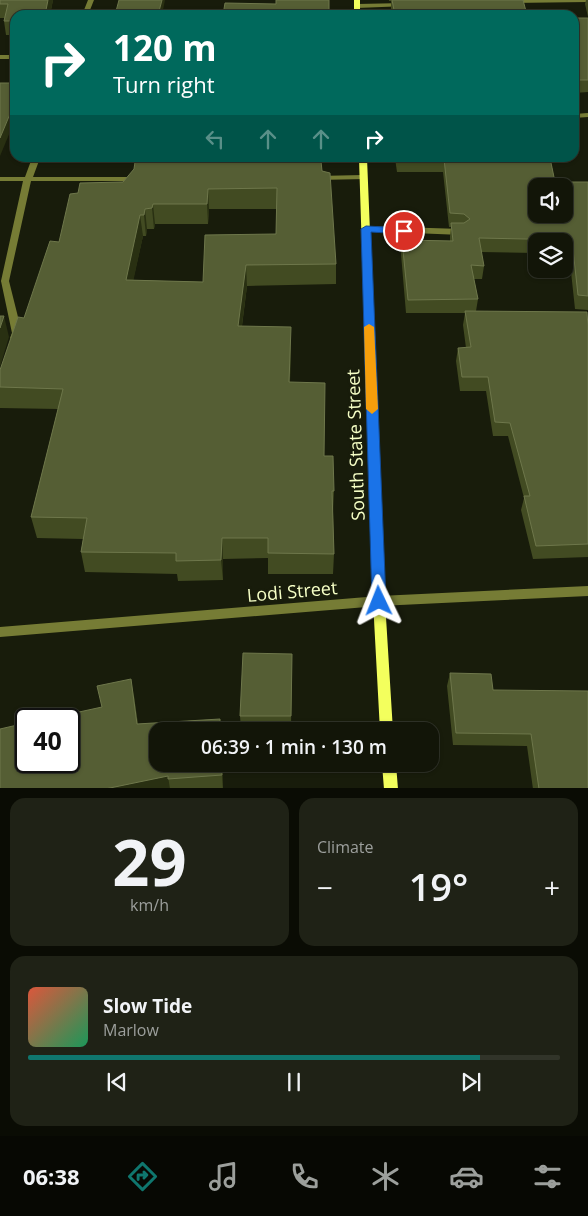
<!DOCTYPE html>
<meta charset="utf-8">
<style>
:root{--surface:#121508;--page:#1f2216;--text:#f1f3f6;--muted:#9c9f9c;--line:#313429;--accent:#0f766e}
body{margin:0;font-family:"Open Sans",sans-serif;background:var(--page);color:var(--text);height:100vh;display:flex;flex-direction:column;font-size:19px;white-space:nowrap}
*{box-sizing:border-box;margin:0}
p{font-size:16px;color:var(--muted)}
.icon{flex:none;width:28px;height:28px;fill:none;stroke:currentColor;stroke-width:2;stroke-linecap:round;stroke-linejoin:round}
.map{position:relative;height:788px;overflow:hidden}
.details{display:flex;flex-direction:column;gap:10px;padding:10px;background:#0a0c04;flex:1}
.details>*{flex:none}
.guide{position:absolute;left:10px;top:10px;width:569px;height:152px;border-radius:15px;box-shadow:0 1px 4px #0004,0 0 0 1px var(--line);background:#00695c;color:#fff;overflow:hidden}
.fabs{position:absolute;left:528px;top:178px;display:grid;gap:10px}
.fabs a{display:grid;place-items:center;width:45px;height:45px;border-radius:10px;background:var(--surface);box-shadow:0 1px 4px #0004,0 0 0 1px var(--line);font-size:25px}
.speed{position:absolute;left:15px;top:708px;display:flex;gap:10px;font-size:25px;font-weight:700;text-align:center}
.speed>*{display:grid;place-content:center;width:65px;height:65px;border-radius:50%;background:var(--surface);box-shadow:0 1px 4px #0004,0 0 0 1px var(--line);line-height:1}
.speed .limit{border:2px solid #111;border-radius:8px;background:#fff;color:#111}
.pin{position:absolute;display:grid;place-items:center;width:42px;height:42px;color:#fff;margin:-21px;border:2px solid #fff;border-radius:50%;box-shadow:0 1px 5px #0007}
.me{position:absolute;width:55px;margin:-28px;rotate:358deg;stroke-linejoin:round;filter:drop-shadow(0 0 4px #0008)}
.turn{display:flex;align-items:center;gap:18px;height:105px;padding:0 20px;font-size:22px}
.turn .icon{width:65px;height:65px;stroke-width:2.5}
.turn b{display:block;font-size:35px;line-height:42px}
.lanes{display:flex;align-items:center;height:48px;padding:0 20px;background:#0003;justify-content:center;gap:25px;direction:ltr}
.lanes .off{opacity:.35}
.big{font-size:38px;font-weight:600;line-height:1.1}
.details .widget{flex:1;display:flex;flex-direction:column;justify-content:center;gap:8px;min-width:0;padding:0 18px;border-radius:15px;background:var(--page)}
.details .dial{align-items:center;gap:0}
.dial b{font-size:65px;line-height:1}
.song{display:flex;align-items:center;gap:15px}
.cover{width:60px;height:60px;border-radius:8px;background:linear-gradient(135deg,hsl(10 70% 55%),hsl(150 70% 35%))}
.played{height:5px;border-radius:2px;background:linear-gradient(90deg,var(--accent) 85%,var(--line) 85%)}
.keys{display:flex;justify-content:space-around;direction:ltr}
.heat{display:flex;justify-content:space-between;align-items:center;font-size:28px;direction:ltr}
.details .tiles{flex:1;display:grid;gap:10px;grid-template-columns:1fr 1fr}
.widget:last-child{grid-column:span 2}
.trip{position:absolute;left:149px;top:722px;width:290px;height:50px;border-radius:15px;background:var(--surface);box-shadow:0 1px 4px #0004,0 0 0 1px var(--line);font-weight:600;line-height:50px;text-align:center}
.menu{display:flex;height:80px;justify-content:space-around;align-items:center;background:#070803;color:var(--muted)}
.menu .icon{width:35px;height:35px}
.menu .selected{color:var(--accent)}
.menu b{font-size:22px;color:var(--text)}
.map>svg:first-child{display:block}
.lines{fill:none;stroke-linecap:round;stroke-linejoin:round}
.lane{fill:#767c35;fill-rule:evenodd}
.street{fill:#767c35;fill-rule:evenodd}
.secondary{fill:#f3ff5d;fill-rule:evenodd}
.wall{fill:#424b22;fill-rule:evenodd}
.shaded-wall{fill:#293012}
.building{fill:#555e34;stroke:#6e774b;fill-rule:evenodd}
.route{fill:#1a73e8;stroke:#114b97}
.slow{fill:#f59e0b}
.labels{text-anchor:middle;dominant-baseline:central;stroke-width:5;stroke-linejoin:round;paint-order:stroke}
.street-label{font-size:18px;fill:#f6ffc6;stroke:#181c0b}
</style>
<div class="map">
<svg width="588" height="789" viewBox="0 0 588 789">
<rect width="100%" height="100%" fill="#181c0b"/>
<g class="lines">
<path class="lane" d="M366 226 462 229 466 232 462 235 363 231 362 229Z
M5 278 9 281 22 333 18 340 15 341 10 338 12 333 1 281Z"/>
<path class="street" d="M88 0H94L88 15H82Z
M512 0H588V2L510 3V1Z
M405 3 407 4V6L357 8 354 6 357 4Z
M0 55H15V59H0Z
M588 113V117L574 118V114Z
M32 158H40L33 177H137L141 179 137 181H31L9 281 5 284 1 281 23 181H0V177H25Z
M363 175 367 177 366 179 317 180 313 178 317 176Z
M588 586V596L379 606 0 637V627L379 596Z"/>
<path class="secondary" d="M354 0H360V15H354Z
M359 158H367L385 601 393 731H380L373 601Z
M382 764H396L398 789H384Z"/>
</g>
<path class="wall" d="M0 0H53L50 15H15V35H6L4 21 5 18H0Z
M389 0H523L527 15H392L391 9V1H389Z
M586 0H588V17L585 4Z
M574 18H588V92L574 93Z
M395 158H550L555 182H588V310L575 309 569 253H564V241H536V253L481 252 484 266 482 279H474L478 299 476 311 588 327V557L533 559 521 510 524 498 508 436H493L486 391H460L456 361 458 348H466L463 325 465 313H406L401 254 402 240 450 241V236L451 227H449L443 172H397Z
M322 171 336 264V284L247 286 242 326 291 348 290 382 324 456 334 491 333 512 334 554 333 574H268V558L223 559V580L178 581 177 574 85 572 81 552 83 539 37 538 31 517 58 409 0 408V370L59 242 78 193 123 182ZM209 209H276V234L203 282 133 280 143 236H146L147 229H154L155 224H208Z
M292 654 291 728H241L240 716Z
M450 673 493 690 588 789H533L527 746 453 745 447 686Z
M134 696 138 724 220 719 221 731H158L222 764 223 789H0Z"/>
<path class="shaded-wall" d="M48 0H53L50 15H45Z
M162 0H165L162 15H158Z
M15 102V120L0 156V138Z
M208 189 209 209 208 224 207 204Z
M153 204 155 224 154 229 152 208Z
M145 209 147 229 146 236 144 215Z
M140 215 143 236 129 301 126 280Z
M246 265 247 286 239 347 238 326Z
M4 316 9 337 0 367V328Z
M291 327V348L289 403V382Z
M222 538 223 559V580L221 560Z
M131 679 134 696 140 741 137 724Z
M221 764H222L223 789 222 775Z
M168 776 170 789H105Z"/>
<path class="building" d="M0 0H48L45 15H15V21H4L8 4H0Z
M119 0H162L158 15H115Z
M276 0H329V15H223L225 3 276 4Z
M392 0H523L527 15H395Z
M574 18H588V80H574Z
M0 83H15V102L0 138Z
M138 158H321V161H137Z
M398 158H550L555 182H588V296L578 295 572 240 479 238 484 266 471 265 478 299 408 300 402 240 453 241 451 223H464L470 219 464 214 450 213 444 159H398ZM536 186H564V214H536Z
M321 161 322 171 330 173 336 264 246 265 238 326 291 327 289 382 325 383 324 456H333L334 491H332L334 554 268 553V538H222L221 560 176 561V553L81 552 87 518 31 517 63 389 0 387V370L18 317 24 318 50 241 59 242 70 194 78 193 80 183 123 182 134 169 135 162ZM277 188 276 234 205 235 203 282 126 280 140 215H144L145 209 152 208 153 204H207L208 189Z
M465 311 587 312 588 327V544L536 546 524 496H530L510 423 495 422 488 377H462L458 348 471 347Z
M0 316H4L0 328Z
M243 653 292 654 291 716H240Z
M450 673 491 674 493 690 588 691V789H539L531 734 456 733Z
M131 679 137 724 220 719V731H158V764H221L222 775 168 779V776L105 789H0V729L26 723V761H69V719H47L102 707 97 686Z"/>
<path class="route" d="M366 226 404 228 409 231 404 234 371 232 386 601 384 605 379 607 374 605 372 601 361 229Z"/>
<path class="slow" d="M369 324 374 327 378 409 372 414 366 409 364 327Z"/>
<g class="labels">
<g class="street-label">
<text transform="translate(355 445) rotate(-92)">South State Street</text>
<text transform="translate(292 591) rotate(-5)">Lodi Street</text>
</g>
</g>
</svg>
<div class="fabs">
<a><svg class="icon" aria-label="sound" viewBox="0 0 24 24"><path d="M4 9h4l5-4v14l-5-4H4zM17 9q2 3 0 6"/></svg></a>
<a><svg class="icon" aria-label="layers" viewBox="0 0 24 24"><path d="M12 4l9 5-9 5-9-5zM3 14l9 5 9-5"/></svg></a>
</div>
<div class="speed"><div class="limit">40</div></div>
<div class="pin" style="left:404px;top:231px;background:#d93025"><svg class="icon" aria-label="arrive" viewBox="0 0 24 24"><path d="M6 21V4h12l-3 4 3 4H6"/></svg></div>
<svg class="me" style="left:379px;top:601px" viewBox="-20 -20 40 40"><path d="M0-17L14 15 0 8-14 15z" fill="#1a73e8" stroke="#fff" stroke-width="4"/></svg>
<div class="trip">06:39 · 1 min · 130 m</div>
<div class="guide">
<div class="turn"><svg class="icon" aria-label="right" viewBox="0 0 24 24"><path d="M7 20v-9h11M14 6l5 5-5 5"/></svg><div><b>120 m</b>Turn right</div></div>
<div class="lanes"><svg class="icon off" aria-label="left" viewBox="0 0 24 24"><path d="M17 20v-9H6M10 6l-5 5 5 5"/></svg><svg class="icon off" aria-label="ahead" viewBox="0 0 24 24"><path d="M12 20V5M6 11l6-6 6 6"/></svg><svg class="icon off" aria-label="ahead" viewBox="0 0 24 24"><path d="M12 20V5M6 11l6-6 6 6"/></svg><svg class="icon" aria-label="right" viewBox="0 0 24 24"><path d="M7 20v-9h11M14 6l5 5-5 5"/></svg></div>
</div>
</div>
<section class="details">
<div class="tiles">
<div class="widget dial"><b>29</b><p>km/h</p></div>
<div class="widget"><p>Climate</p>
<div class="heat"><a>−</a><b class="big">19°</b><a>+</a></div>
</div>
<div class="widget">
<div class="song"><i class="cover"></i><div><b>Slow Tide</b><p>Marlow</p></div></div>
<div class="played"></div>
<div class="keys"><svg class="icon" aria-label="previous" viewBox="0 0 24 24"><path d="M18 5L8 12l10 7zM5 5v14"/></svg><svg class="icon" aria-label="pause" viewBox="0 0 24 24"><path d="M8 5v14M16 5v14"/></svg><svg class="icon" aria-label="next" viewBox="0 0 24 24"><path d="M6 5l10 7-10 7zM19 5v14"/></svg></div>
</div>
</div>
</section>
<nav class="menu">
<b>06:38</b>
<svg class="icon selected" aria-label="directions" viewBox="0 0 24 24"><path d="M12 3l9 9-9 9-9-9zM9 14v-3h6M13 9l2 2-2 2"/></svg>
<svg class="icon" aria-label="music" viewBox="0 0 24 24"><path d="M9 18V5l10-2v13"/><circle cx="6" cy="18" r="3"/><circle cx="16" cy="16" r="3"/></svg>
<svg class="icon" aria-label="phone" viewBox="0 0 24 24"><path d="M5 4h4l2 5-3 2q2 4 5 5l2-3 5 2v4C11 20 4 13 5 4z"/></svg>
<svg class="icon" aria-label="climate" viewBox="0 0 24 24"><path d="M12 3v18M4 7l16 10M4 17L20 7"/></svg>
<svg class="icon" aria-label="car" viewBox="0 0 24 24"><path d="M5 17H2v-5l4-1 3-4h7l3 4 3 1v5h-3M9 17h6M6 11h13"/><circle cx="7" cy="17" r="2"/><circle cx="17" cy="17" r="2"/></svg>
<svg class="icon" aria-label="filters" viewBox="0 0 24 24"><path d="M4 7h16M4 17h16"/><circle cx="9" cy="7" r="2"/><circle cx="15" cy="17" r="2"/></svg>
</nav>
